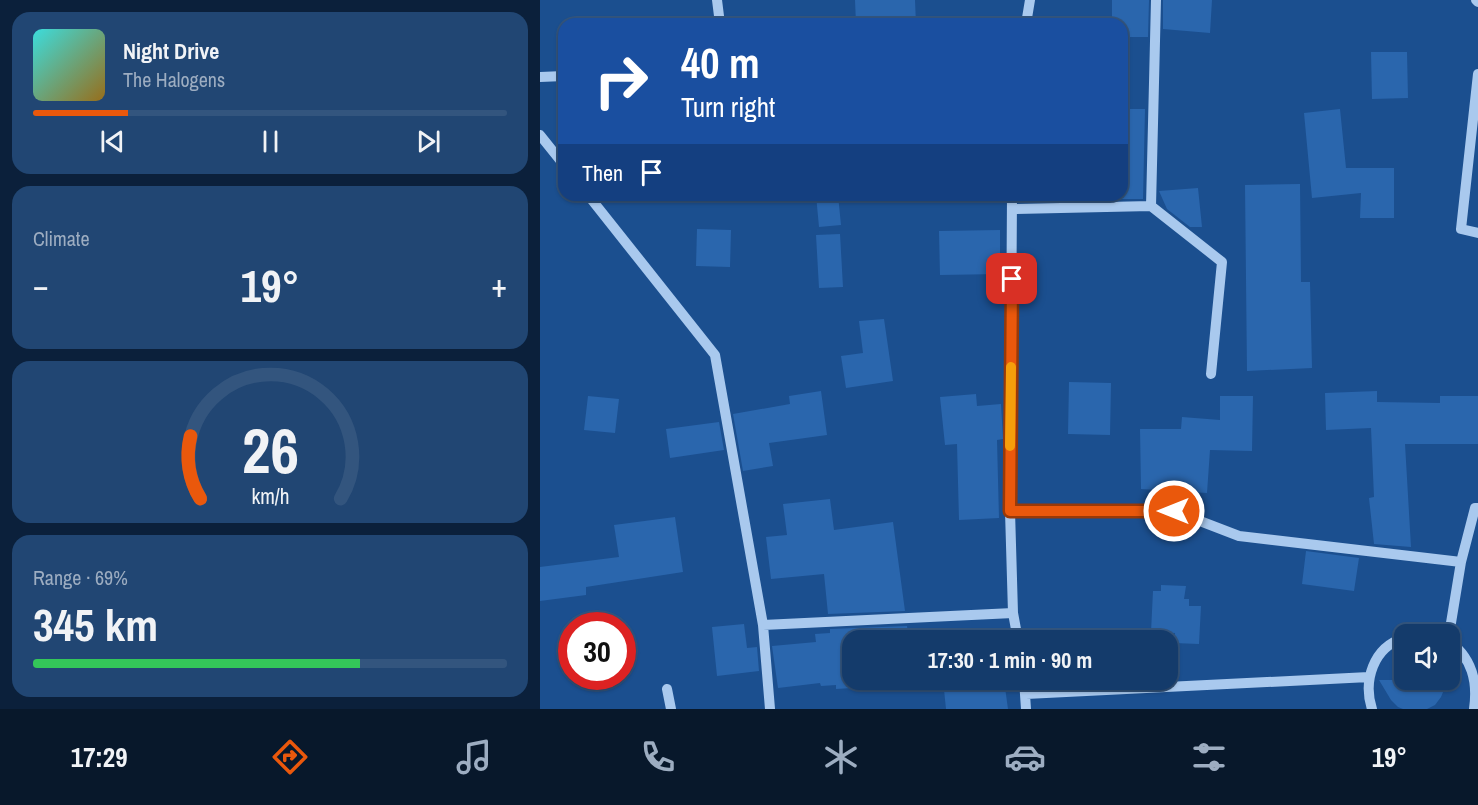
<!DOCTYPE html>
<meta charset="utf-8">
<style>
:root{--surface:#143b6b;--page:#214673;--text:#f1f3f6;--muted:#9dadc1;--line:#33557e;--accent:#ea580c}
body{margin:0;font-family:"Archivo Narrow",sans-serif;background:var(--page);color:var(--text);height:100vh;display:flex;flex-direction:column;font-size:22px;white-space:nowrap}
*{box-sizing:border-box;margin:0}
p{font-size:20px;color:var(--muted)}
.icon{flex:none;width:33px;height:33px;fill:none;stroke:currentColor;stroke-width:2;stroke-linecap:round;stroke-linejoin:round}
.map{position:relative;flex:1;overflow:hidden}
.drawer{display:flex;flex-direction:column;gap:12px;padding:12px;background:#0b203b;width:540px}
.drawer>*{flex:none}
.hud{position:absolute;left:18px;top:18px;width:570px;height:183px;border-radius:18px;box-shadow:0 2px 4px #0004,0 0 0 2px var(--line);background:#1a4fa0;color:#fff;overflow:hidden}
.controls{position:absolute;left:854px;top:624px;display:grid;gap:12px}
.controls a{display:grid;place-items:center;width:66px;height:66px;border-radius:12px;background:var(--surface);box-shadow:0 2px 4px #0004,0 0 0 2px var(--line);font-size:30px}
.speed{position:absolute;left:18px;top:612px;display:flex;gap:12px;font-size:30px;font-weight:700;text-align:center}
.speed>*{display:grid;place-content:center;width:78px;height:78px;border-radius:50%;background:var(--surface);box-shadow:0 2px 4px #0004,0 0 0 2px var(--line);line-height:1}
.speed .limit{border:9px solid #d22;background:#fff;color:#111}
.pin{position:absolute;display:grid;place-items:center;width:51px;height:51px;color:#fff;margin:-26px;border-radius:12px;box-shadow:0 3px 9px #0006}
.me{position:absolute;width:66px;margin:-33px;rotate:270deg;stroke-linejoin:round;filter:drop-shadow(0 0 4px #0008)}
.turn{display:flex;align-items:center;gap:21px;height:126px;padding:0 24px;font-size:27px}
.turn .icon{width:78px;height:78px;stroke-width:2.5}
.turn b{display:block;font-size:42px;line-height:51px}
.then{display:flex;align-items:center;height:57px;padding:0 24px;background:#0003;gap:12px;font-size:22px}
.big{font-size:45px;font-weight:800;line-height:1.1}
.drawer .tile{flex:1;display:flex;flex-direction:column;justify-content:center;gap:9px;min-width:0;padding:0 21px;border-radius:18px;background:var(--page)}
.drawer .dial{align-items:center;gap:0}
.dial svg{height:156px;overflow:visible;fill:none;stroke:var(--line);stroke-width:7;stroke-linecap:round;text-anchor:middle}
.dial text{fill:var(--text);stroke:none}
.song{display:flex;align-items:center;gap:18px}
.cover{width:72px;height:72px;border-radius:9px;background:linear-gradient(135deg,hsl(180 70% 55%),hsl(40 70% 35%))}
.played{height:6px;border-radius:3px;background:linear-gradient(90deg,var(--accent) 20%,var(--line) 20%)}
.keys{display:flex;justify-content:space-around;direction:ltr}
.heat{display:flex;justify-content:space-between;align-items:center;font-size:33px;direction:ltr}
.charge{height:9px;border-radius:4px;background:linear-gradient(90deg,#34c759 69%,var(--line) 0)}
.trip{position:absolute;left:302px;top:630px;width:336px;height:60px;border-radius:18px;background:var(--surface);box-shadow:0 2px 4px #0004,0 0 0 2px var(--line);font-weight:800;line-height:60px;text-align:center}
.dock{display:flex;height:96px;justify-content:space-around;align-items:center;background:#08182b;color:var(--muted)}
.dock .icon{width:42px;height:42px}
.dock .active{color:var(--accent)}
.dock b{font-size:27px;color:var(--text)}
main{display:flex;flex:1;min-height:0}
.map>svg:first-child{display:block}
.building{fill:#2a66ad}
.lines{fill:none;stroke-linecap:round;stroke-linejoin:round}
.minor{stroke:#a9c9ee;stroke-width:10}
.route-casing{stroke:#983908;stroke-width:15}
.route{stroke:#ea580c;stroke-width:10}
.slow{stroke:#f59e0b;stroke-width:10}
</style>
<main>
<section class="drawer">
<div class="tile">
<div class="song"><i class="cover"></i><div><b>Night Drive</b><p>The Halogens</p></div></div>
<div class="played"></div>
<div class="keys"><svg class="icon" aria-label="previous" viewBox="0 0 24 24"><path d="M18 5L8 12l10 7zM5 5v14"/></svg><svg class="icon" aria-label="pause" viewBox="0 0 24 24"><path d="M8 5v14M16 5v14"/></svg><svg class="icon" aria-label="next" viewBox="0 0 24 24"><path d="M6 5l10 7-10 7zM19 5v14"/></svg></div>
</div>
<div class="tile"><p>Climate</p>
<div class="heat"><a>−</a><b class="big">19°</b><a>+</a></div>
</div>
<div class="tile dial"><svg viewBox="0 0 100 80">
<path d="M14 69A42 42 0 1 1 86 69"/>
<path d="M14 69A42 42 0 0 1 9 37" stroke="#ea580c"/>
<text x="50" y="56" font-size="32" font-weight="700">26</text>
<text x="50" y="72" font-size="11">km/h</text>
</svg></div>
<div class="tile"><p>Range · 69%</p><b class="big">345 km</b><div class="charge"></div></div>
</section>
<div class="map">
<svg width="938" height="709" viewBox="0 0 938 709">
<rect width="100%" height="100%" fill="#1b4f8f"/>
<path class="building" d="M315 0H375L376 24H316Z
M572 0H609L608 37H582V24H572Z
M623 0H672L670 33 623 29Z
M831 52H867L868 98 832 99Z
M582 109H605L603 199H582Z
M800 109 806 168H854V218H820L821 193 772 198 764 113Z
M760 184 761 282H770L772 368 707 371 705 185Z
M658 188 662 227H650L627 209 619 191Z
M276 195H298L301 225 279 227Z
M157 229 191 230 190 267 156 266Z
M460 230V274L400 275 399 231Z
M300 234 303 287 279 288 276 235Z
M344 319 353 381 306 388 301 356 323 353 319 321Z
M529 382 571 383 570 435 528 434Z
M281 391 287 435 229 443 233 466 203 471 193 414 250 404 249 396Z
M837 391V402L900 403V396H938V444H865L871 547 834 544 829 498 834 497 831 428 786 430 785 393Z
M436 394 437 406 461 404 463 439 457 440 459 518 419 520 417 444 405 445 400 397Z
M48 396 79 399 75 433 44 430Z
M680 396H713L712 451 670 450 667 493 601 489 600 429H641L642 417 680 420Z
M179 422 184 450 130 458 126 429Z
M290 499 294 530 353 522 365 611 288 614 284 574 231 579 226 537 247 535 243 504Z
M135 517 143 572 46 587V595L0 601V567L79 557 74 525Z
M766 551 819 558 814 591 762 584Z
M621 585 646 586 644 599H649V606H661L659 644 634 643 635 633 611 632 613 591H621Z
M204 624 207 648 217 647 219 671 177 676 172 627Z
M367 626 369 640H312V688L296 689V685L281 686 280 683 238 688 232 646 276 642 275 634 290 633V629Z
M457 632 458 640H399Z
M403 680H464L468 709H406Z
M839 680H908L901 697 895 705 887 709H863L858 707 851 700Z"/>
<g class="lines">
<path class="minor" d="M177 0 180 24
M936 0 938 2
M486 24 490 0
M938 74 921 229 938 233
M0 77 24 76
M0 135 24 165
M48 195 175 355 223 625 230 709
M472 195 470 511 473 613 478 640
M611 206 616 0
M473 209 611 206 682 262 671 374
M470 511H634L699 536 921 562
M223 625 473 613
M875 634H880
M909 635 921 562 935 508H938
M909 641C932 658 938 681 934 709
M484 680 486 709
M127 689 131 709
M486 694 829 677
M832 709C823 681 833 647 864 638"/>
</g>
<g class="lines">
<defs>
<path id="route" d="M472 279 470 511H634"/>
</defs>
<use href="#route" class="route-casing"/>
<use href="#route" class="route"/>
<path class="slow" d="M470 446 471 367"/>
</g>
</svg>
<div class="controls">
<a><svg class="icon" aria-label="sound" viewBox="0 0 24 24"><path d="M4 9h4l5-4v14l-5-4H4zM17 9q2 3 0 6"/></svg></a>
</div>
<div class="speed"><div class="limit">30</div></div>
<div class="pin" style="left:472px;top:279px;background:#d93025"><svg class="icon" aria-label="arrive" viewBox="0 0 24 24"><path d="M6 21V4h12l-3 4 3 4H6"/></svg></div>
<svg class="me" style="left:634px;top:511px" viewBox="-20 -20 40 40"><circle r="17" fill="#ea580c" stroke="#fff" stroke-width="3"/><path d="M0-11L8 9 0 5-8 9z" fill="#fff"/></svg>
<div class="trip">17:30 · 1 min · 90 m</div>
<div class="hud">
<div class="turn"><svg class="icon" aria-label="right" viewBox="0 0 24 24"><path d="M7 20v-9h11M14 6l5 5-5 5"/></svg><div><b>40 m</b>Turn right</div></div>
<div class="then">Then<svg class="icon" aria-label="arrive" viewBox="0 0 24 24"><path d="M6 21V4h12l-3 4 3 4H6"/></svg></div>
</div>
</div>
</main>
<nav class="dock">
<b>17:29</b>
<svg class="icon active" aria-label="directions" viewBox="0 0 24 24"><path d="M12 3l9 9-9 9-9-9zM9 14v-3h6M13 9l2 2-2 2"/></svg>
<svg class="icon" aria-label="music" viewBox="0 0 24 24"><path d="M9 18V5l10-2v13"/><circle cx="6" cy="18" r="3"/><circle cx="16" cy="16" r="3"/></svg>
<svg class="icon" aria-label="phone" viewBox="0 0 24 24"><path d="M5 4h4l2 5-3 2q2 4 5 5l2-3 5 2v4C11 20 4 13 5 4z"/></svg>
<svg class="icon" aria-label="climate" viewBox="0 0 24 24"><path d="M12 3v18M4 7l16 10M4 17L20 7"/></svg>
<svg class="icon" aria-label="car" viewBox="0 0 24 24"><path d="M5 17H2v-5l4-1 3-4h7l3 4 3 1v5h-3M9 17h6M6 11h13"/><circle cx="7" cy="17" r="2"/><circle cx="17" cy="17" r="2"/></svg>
<svg class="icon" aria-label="filters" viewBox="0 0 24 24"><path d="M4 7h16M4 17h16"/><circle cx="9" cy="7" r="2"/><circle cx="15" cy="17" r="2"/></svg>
<b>19°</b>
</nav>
